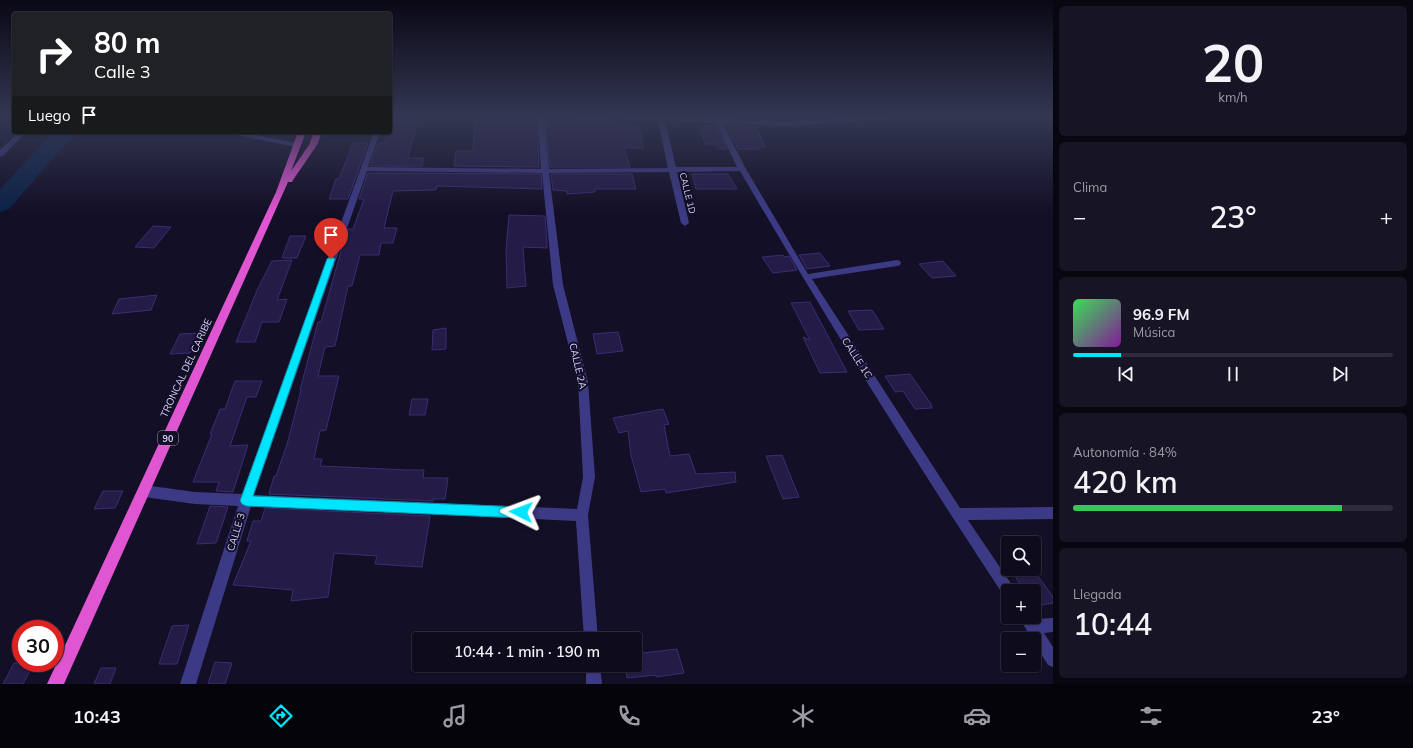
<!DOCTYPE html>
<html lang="es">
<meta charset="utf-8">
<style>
:root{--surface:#0e0b1c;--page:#171425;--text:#f1f3f6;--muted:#9b9ba3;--line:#2e2b3b;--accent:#00e5ff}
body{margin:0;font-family:Mulish,sans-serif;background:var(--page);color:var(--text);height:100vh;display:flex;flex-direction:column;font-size:15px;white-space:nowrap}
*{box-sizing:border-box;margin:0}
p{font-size:13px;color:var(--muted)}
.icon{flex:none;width:22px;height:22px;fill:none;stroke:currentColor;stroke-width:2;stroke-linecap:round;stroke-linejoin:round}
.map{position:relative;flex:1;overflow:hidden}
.details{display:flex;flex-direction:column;gap:6px;padding:6px;background:#08060f;width:360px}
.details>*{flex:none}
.banner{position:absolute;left:12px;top:12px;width:380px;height:122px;border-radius:4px;box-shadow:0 1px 3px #0004,0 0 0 1px var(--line);background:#202124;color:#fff;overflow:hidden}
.tools{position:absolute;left:1001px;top:536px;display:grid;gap:8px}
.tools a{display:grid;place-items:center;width:40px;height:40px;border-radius:4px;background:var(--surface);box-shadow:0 1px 3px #0004,0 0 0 1px var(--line);font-size:20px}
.speed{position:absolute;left:12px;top:620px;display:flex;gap:8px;font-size:20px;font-weight:700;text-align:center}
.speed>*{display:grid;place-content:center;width:52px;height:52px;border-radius:50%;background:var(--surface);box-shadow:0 1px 3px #0004,0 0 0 1px var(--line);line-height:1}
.speed .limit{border:6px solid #d22;background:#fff;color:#111}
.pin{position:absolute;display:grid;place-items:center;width:34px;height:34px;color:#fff;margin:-41px -17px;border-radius:50% 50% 50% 0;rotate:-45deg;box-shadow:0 0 4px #0007}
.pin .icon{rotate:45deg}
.me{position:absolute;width:44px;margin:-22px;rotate:273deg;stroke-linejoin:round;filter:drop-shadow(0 0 3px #0008)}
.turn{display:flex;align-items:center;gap:14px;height:84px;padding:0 16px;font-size:18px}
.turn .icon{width:52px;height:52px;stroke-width:2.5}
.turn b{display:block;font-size:28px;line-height:34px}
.then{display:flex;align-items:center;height:38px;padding:0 16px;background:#0003;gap:8px;font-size:15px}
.big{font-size:30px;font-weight:600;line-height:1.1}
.details .widget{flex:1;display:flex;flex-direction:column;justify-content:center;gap:6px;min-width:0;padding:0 14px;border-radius:6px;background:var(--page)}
.details .dial{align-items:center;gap:0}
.dial b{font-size:52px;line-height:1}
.song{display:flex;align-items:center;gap:12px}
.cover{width:48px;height:48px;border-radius:6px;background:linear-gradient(135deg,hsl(130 70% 55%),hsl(290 70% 35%))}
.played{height:4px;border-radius:2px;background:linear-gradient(90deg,var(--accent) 15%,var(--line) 15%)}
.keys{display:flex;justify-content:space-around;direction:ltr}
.heat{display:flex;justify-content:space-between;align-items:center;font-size:22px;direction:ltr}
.charge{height:6px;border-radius:3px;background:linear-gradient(90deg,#34c759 84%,var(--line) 0)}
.trip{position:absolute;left:412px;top:632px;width:230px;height:40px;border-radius:4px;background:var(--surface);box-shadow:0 1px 3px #0004,0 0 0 1px var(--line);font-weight:600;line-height:40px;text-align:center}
.tab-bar{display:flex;height:64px;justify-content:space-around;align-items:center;background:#06040b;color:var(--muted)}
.tab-bar .icon{width:28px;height:28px}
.tab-bar .current{color:var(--accent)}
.tab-bar b{font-size:18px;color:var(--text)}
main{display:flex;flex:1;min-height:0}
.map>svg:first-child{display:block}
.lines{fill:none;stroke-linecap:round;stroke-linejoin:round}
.river{fill:#0c2248;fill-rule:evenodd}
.building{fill:#241b47;stroke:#3b2d73}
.service{fill:#3d3a85;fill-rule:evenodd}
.minor{fill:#3d3a85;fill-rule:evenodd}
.trunk{fill:#e055d1;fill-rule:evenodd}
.route{fill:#00e5ff;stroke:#0095a6}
.labels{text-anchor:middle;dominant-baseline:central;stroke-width:4;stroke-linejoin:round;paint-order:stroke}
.far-street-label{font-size:9px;fill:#d9d4ff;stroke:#130f26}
.shield{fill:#130f26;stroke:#9e99be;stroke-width:1}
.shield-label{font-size:9px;font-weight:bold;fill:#d9d4ff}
.street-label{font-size:10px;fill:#d9d4ff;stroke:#130f26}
</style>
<main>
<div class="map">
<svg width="1053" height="684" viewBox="0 0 1053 684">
<rect width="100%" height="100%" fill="#130f26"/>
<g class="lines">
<path class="river" d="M53 132H76L9 209 0 212V189Z"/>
</g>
<path class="building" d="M392 118H418L408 158H424L422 166H370L378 143H384L388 132H390Z
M476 118H537L539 167 454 166 456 151H473Z
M545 118H577V119L605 120V122H620L621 126H639L643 148H624L630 167H550Z
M699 126H716L727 149H718L716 144H705Z
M726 126 756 127 765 147H758L759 149H738Z
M353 143H368L348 199H329L336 179H339Z
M368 173 541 174 542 189 437 186 436 190 393 191 384 228H397L393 243H381L379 255H360L352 286H348L335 346 325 347 318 376H339L326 430 320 431 314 459H322L320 466 407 470H424L423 478H448L445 499H433V501L269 494 274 476H276L288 441 301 390H300L318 322H321L343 244 348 229H353L364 199H359Z
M551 174H632L636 189H595V192L567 194V191L553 190Z
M692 174H728L737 189H696Z
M509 215 545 216 547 243V248L523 247 526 286 507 288 506 250Z
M153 226 171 227 154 248 135 247Z
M290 236H306L297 258H282Z
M820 253 830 266 807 269 799 255Z
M783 255 784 257 789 256 797 270 773 273 762 257Z
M292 260 277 300 287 299 279 322H262L255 342H236L258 288 272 261Z
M943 261 956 276 932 278 919 264Z
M157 295 151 310 112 314 119 299Z
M810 302 847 372 820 373 803 337 810 340 791 303Z
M872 310 884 329 859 330 848 311Z
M446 328V349L432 350 433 330Z
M618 332 623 351 597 354 593 334Z
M200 333 190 353 170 354 180 334Z
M910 374 931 404 932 408 915 409 903 391 895 392 885 376Z
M235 381H262L256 397H247L230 446 248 445 233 492 216 491 219 482H193L212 434H210L220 409H225Z
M412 399H428L425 415H409Z
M663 409 669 424 664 425 670 456 689 454 696 474 735 472 736 482 666 493 665 489 641 492 631 455 628 431 619 433 613 418Z
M782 455 799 497 783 499 766 456Z
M103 491H123L115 508 94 509Z
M210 506 228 507 216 543 197 544Z
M265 508 430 516 422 567 375 564 377 556 334 553 328 597 291 601 293 590 233 585 251 541H247L253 521H261Z
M1010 569H1033L1053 597V603L1035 606 1034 591H1025Z
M189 625 177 664H159L172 626Z
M639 635 643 653 677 649 684 673 656 677V675L627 678 625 665H635V639H619V637Z
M215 662 232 663 225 684H208Z
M14 663H34L23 684H3Z
M101 668H116L110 684H94Z"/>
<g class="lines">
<path class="service" d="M229 132H241L296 143 299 145 296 147 232 134Z"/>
<path class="minor" d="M538 118H544L549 169 668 168 658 121 629 120 626 118 714 119V118H720L721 119 788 122 858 118H887L884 120 788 126 723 124 746 169 808 274 897 260 900 261 901 263 900 265 897 266 812 279 960 508 1053 507V519L968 520 1016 591H1008V597L1004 596C912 457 824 315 740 171L677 172 689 223 685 226 681 223 669 172 549 173 563 285 588 382 595 477 588 515 598 639H584L576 521 251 506 196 684H180L238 506 195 504 144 497 140 495 138 491 140 487 144 485 195 492 242 494 374 132H380L368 167 541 169ZM665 121 716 123 737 167H676ZM367 171 542 173 553 285 578 382 583 477 577 509 254 495Z
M19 132H26L3 156H0V150Z
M1019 617H1034L1035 619 1053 618V632L1044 633 1053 647V667L1048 665 1034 643V639H1032Z
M586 665H600L602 684H586Z"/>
<path class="trunk" d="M298 132H306L291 171 309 145 314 132H322L317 145 293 180 292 182H288L64 684H47L276 192Z"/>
</g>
<linearGradient id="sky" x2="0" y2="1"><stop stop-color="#0a0815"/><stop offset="0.55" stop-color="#333752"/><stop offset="1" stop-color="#333752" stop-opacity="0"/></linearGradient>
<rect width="1053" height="213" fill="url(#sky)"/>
<path class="route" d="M331 256 335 259 253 496 521 507 525 509 526 512 525 516 521 518 246 506 242 504 240 501 327 259Z"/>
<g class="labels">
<g class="far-street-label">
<text transform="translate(688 193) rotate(76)">CALLE 1D</text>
</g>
<rect class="shield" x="158" y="431" width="20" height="14" rx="3"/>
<g class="shield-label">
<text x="168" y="438">90</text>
</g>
<g class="street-label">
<text transform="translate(857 358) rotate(57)">CALLE 1C</text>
<text transform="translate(578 366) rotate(77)">CALLE 2A</text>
<text transform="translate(186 368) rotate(-65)">TRONCAL DEL CARIBE</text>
<text transform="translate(236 532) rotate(-73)">CALLE 3</text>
</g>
</g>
</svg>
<div class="tools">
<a><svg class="icon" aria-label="search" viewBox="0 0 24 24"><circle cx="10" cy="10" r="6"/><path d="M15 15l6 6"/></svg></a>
<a>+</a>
<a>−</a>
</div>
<div class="speed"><div class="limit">30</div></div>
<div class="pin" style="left:331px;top:259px;background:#d93025"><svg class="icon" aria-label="arrive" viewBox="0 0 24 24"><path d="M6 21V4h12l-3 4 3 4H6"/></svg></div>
<svg class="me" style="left:521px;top:512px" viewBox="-20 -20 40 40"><path d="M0-17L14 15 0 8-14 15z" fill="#00e5ff" stroke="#fff" stroke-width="4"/></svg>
<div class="trip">10:44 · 1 min · 190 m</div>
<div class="banner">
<div class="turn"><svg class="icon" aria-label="right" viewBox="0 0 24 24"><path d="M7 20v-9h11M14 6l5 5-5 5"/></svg><div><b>80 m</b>Calle 3</div></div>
<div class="then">Luego<svg class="icon" aria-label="arrive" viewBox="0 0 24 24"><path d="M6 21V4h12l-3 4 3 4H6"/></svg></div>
</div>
</div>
<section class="details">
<div class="widget dial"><b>20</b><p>km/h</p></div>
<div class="widget"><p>Clima</p>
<div class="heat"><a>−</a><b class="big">23°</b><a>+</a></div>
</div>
<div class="widget">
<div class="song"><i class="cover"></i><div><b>96.9 FM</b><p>Música</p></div></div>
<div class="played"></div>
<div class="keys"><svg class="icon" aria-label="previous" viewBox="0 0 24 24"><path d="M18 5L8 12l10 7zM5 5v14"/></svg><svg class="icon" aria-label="pause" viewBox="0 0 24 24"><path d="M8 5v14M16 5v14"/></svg><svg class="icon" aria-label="next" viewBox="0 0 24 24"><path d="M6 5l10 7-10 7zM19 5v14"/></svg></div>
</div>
<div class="widget"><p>Autonomía · 84%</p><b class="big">420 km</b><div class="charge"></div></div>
<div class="widget"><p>Llegada</p><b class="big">10:44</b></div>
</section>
</main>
<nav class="tab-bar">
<b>10:43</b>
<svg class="icon current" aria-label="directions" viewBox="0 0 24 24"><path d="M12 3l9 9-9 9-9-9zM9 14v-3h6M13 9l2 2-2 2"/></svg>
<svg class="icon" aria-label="music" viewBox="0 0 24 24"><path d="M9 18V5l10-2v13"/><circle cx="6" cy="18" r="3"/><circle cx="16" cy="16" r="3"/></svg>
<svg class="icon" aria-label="phone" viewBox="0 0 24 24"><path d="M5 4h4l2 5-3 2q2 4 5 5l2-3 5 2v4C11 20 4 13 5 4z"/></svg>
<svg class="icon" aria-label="climate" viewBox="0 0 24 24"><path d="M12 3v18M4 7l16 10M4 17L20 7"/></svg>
<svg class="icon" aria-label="car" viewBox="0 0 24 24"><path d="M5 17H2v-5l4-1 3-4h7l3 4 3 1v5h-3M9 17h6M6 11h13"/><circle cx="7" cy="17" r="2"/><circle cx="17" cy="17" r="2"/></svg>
<svg class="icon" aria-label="filters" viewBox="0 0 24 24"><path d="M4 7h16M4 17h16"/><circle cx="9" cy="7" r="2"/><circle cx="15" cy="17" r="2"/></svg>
<b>23°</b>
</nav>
